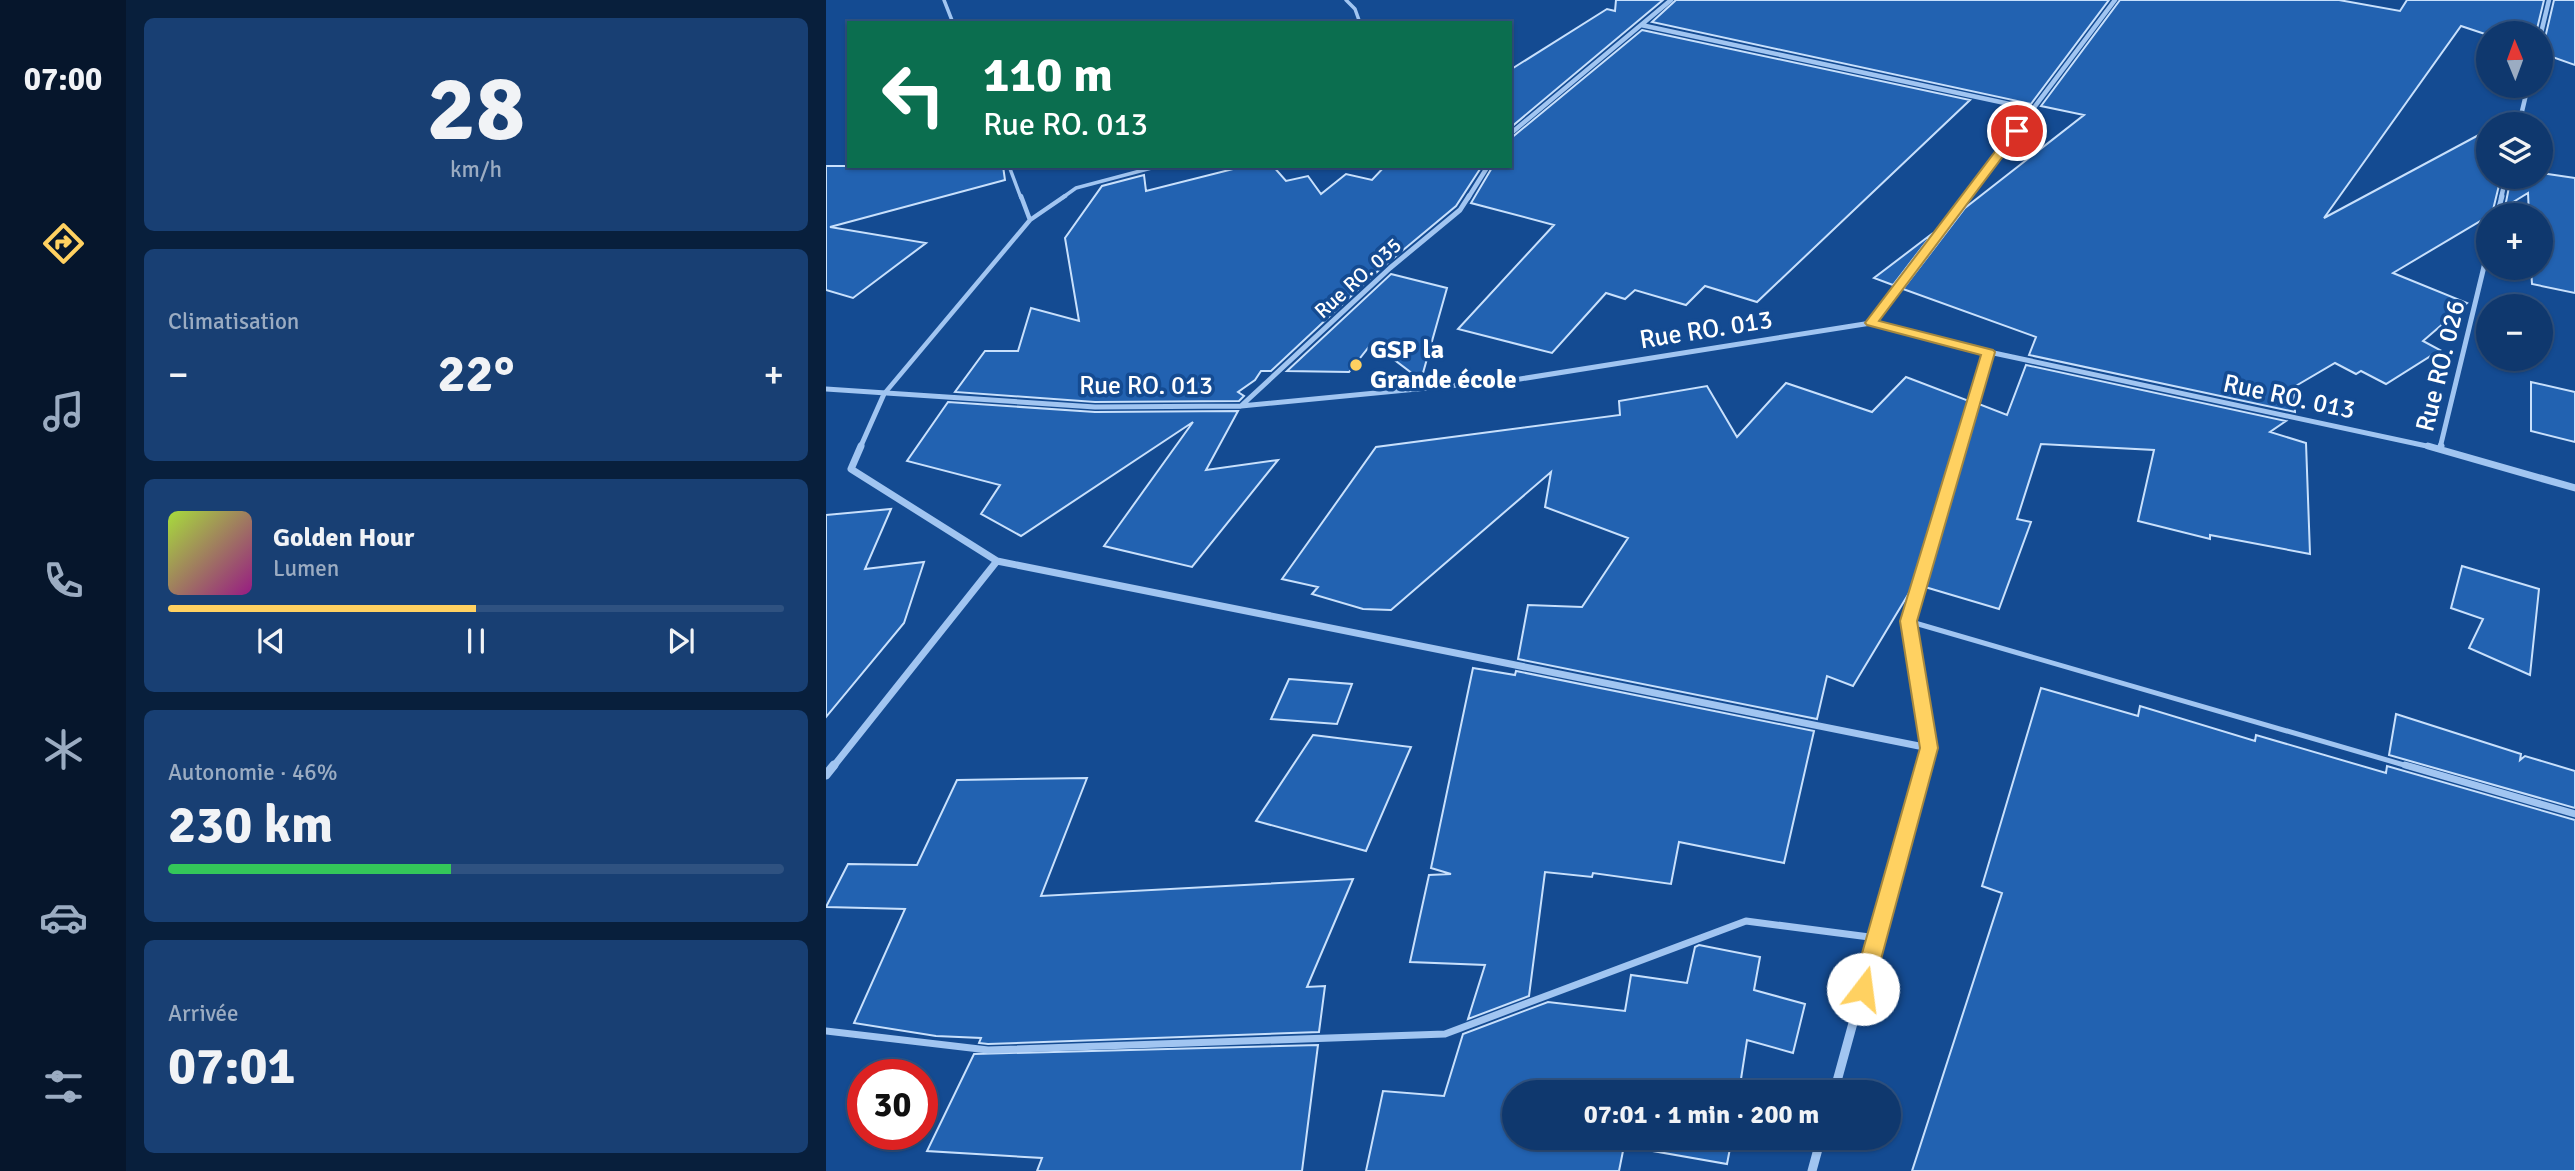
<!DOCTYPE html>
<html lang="fr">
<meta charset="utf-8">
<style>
:root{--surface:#0f386e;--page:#183f73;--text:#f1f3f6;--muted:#9bacc2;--line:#2f5281;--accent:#ffd161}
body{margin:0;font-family:Signika,sans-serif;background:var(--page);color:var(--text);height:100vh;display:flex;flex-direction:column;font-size:26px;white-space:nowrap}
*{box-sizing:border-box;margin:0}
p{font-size:23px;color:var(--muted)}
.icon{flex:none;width:38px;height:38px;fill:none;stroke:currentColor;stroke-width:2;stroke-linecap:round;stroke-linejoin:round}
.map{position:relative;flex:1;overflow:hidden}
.details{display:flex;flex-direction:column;gap:18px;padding:18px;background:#081f3c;width:700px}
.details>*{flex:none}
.hud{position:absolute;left:21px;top:21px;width:665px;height:147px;border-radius:0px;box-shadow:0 2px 5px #0004,0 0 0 2px var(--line);background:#0b6e4f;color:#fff;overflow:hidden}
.needle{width:46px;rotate:359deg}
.fabs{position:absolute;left:1650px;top:21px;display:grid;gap:14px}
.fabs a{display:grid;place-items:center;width:77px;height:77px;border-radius:50%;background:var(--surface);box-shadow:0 2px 5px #0004,0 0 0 2px var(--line);font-size:35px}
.speed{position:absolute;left:21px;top:1059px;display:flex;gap:14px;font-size:35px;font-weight:700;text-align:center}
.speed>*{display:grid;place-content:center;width:91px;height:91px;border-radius:50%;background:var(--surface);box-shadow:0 2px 5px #0004,0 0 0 2px var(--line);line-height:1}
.speed .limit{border:10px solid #d22;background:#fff;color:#111}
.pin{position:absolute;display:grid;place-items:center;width:60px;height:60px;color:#fff;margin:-30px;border:4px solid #fff;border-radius:50%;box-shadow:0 2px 7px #0007}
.me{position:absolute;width:77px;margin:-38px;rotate:15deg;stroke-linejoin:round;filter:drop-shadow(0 0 5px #0008)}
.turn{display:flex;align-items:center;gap:24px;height:147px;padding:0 21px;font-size:32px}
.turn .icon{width:91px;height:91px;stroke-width:2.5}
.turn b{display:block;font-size:49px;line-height:60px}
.big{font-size:52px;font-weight:800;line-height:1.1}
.details .card{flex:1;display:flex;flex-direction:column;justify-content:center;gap:10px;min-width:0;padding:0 24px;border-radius:10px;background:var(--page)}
.details .dial{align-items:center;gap:0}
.dial b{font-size:91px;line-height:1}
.song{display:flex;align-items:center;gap:21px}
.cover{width:84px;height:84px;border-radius:10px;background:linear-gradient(135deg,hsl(80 70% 55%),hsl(310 70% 35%))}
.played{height:7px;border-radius:4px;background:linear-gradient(90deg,var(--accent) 50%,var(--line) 50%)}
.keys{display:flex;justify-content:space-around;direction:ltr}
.heat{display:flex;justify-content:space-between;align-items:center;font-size:38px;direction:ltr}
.charge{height:10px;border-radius:5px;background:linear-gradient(90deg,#34c759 46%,var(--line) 0)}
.trip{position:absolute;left:676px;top:1080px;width:399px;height:70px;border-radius:35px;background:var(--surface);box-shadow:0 2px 5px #0004,0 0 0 2px var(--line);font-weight:800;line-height:70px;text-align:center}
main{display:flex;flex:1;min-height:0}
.tab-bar{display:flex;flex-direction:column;width:126px;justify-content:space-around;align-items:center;background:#06162c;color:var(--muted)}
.tab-bar .icon{width:49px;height:49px}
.tab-bar .current{color:var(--accent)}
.tab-bar b{font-size:32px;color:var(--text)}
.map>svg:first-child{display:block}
.building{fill:#2262b1;stroke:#c8e0fc;stroke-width:2}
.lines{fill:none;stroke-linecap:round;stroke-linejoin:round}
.service-far3{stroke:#a1c5f1;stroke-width:3.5}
.service-far2{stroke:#a1c5f1;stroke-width:4.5}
.service-far1{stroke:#a1c5f1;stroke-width:5}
.service{stroke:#a1c5f1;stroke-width:7}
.minor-far3{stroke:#a1c5f1;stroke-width:4.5}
.minor-far2{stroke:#a1c5f1;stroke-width:5}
.minor-far1{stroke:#a1c5f1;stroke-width:7}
.minor{stroke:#a1c5f1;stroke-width:9}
.route{fill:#ffd161;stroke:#a6883f;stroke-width:2}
.poi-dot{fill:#ffd161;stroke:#144b92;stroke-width:2.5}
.labels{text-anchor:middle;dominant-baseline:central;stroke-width:7;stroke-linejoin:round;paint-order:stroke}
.far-street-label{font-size:21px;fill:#fff;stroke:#144b92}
.street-label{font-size:26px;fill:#fff;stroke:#144b92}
.poi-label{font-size:26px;font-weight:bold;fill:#fff;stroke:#144b92;text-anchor:start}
</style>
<main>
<nav class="tab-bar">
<b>07:00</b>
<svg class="icon current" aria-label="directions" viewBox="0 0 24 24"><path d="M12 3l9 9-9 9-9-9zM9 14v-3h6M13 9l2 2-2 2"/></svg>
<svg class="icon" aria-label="music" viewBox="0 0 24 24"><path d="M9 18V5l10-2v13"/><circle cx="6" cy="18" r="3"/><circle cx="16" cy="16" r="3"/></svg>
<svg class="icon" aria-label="phone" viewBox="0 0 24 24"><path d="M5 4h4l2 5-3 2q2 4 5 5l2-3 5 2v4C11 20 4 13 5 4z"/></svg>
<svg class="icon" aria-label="climate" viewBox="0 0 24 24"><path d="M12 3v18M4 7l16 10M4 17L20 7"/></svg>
<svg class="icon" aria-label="car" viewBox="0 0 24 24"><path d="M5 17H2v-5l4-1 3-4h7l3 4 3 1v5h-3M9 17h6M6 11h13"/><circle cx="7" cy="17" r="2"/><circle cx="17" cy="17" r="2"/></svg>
<svg class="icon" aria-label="filters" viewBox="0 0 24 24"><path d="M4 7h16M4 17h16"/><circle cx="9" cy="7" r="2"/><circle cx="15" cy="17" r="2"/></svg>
</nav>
<section class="details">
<div class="card dial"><b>28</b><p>km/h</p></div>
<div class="card"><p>Climatisation</p>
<div class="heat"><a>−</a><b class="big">22°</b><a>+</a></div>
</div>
<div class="card">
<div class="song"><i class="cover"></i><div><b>Golden Hour</b><p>Lumen</p></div></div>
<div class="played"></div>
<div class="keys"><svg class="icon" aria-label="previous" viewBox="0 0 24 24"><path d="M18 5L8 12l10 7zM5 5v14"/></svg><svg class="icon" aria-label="pause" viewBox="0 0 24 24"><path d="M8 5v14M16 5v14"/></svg><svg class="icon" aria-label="next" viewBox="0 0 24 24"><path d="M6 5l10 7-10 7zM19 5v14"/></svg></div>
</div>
<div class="card"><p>Autonomie · 46%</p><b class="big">230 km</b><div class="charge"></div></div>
<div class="card"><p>Arrivée</p><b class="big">07:01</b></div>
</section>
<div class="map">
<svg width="1749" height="1171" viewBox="0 0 1749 1171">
<rect width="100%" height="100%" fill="#144b92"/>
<path class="building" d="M790 0H837L684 128V70L781 9 789 11Z
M850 0H1283L1205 104 826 22Z
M1294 0H1513L1574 11 1581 0H1718L1710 33 1662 35 1635 26 1498 218 1662 130V177H1675L1666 214 1567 273 1641 303 1597 341 1614 350 1560 384 1535 371 1530 374 1509 363 1468 387 1469 412 1203 355 1210 337 1077 289 1139 208 1258 115 1215 106Z
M1728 0H1749V65L1715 53V38L1720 34Z
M816 30 1144 100 931 302 879 286 860 305 809 290 799 299 780 293 726 353 632 329 728 225 645 203 667 166H684V139Z
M0 166H177L179 180 4 227 100 243 27 298 0 290Z
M419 166H447L460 181 482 176 495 194 520 174 546 180 559 166H656L630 206 552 271 445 371H435L429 380 412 392 418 396 413 401 269 402 129 392 159 351H192L205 308 253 321 239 238 276 186 318 175 320 191Z
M1715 173 1749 178V293L1706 284 1705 268H1715V215H1703L1702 193 1679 207 1685 177H1715Z
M1107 233 1067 285 1048 278Z
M565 274 621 288 595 380 546 343 523 372 461 371Z
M1200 365 1460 421 1444 432 1480 443 1484 554 1384 535V539L1312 521 1328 450 1215 444 1191 519 1205 522 1173 609 1099 587 1153 404 1181 415Z
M1080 377 1143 401 1086 588 1027 686 1001 676 991 719 692 659 702 605 756 607 802 538 719 507 725 472 565 610 537 609 486 594 492 587 456 579 550 447 794 415 793 401 881 386 911 437 960 383 1046 412Z
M1705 382 1749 392V442L1705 431Z
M122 402 269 412 412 411 380 470 452 460 366 567 278 546 367 422 195 536 155 514 174 485 81 461Z
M65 509 39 569 98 562 78 623 0 717V515Z
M1636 566 1713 589 1704 675 1643 648 1657 619 1625 608Z
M647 668 689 675 690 671 988 731 958 863 853 842 845 884 767 873 766 877 719 872 703 996 642 1019 659 965 584 962 603 875 625 874 605 868Z
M463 679 526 684 511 724 445 719Z
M1215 688 1312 716 1314 706 1429 741 1430 735 1560 773 1561 766 1749 820V1171H1086L1176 893 1156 886Z
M1570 714 1695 754 1694 760 1699 756 1749 771V808L1563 755Z
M487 735 585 747 540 851 430 821Z
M261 778 215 896 527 879 481 987 499 986 493 1032 162 1044 153 1043 155 1038 110 1036 28 1023 79 909 0 907 22 864 91 865 131 780Z
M873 945 934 957 928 990 979 1004 967 1053 921 1040 913 1092H688V1138H906L901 1164 798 1146 793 1171H540L557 1091 618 1096 637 1034 722 1002 799 1011 805 975 861 983 869 947Z
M492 1045 476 1171H211L216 1158 101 1151 148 1054Z"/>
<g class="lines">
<path class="service-far3" d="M118 0 127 23
M520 0 529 9 534 23
M183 166 195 198
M236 198 250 188 333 166"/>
<path class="service-far2" d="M195 196 204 220
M58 394 204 220 239 196"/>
<path class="service-far1" d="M1082 621 1585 767"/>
<path class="service" d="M1579 765 1749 814
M0 1031 162 1050 619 1034 920 921 1051 938"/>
<path class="minor-far3" d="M815 25 1207 109
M1715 33 1723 0
M1693 124 1702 86
M684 134 845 0
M642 198 662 166
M1140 198 1289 0
M1675 198 1680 177"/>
<path class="minor-far2" d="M1671 215 1676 196
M1045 323 1141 196
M0 389 269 407 415 406 694 379 1045 323 1163 352 1610 448
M415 406 564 268 634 210 643 196
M34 448 58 394
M1134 448 1163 352
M1614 448 1662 250"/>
<path class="minor-far1" d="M35 446 25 469 171 561 1103 748
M1602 446 1749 488
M1614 449 1615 446
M7 767 171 561
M1098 767 1103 748 1082 621 1135 446"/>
<path class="minor" d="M0 775 8 765
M1008 1092 1098 765
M986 1171 995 1138"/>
</g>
<path class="route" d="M1187 128 1196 131 1053 321 1167 350 1169 352 1091 621 1112 748 1047 989 1044 996 1037 999 1029 996 1026 989 1094 748 1074 621 1155 355 1041 325 1039 323Z"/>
<circle class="poi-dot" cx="530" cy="365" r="7"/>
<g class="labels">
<g class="far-street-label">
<text transform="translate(532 278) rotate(-42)">Rue RO. 035</text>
</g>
<g class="street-label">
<text transform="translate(880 330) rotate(-9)">Rue RO. 013</text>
<text transform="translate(1615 366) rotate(-76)">Rue RO. 026</text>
<text x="320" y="386">Rue RO. 013</text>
<text transform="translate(1463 397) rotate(12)">Rue RO. 013</text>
</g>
<g class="poi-label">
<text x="544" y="350">GSP la<tspan x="544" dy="30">Grande école</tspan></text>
</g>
</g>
</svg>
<div class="fabs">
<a><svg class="needle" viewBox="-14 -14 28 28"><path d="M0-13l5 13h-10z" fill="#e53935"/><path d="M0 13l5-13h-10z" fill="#9bacc2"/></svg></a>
<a><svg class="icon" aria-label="layers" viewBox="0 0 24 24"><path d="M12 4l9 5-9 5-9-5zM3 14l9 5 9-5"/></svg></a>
<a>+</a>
<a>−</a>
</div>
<div class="speed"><div class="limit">30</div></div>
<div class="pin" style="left:1191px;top:131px;background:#d93025"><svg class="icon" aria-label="arrive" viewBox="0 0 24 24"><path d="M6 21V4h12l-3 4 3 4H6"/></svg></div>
<svg class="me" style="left:1037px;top:989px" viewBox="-20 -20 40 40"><circle r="19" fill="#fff"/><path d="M0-13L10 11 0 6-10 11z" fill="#ffd161"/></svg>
<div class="trip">07:01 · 1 min · 200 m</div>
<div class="hud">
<div class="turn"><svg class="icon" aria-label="left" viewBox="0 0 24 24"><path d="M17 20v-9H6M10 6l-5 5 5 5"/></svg><div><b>110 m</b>Rue RO. 013</div></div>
</div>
</div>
</main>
